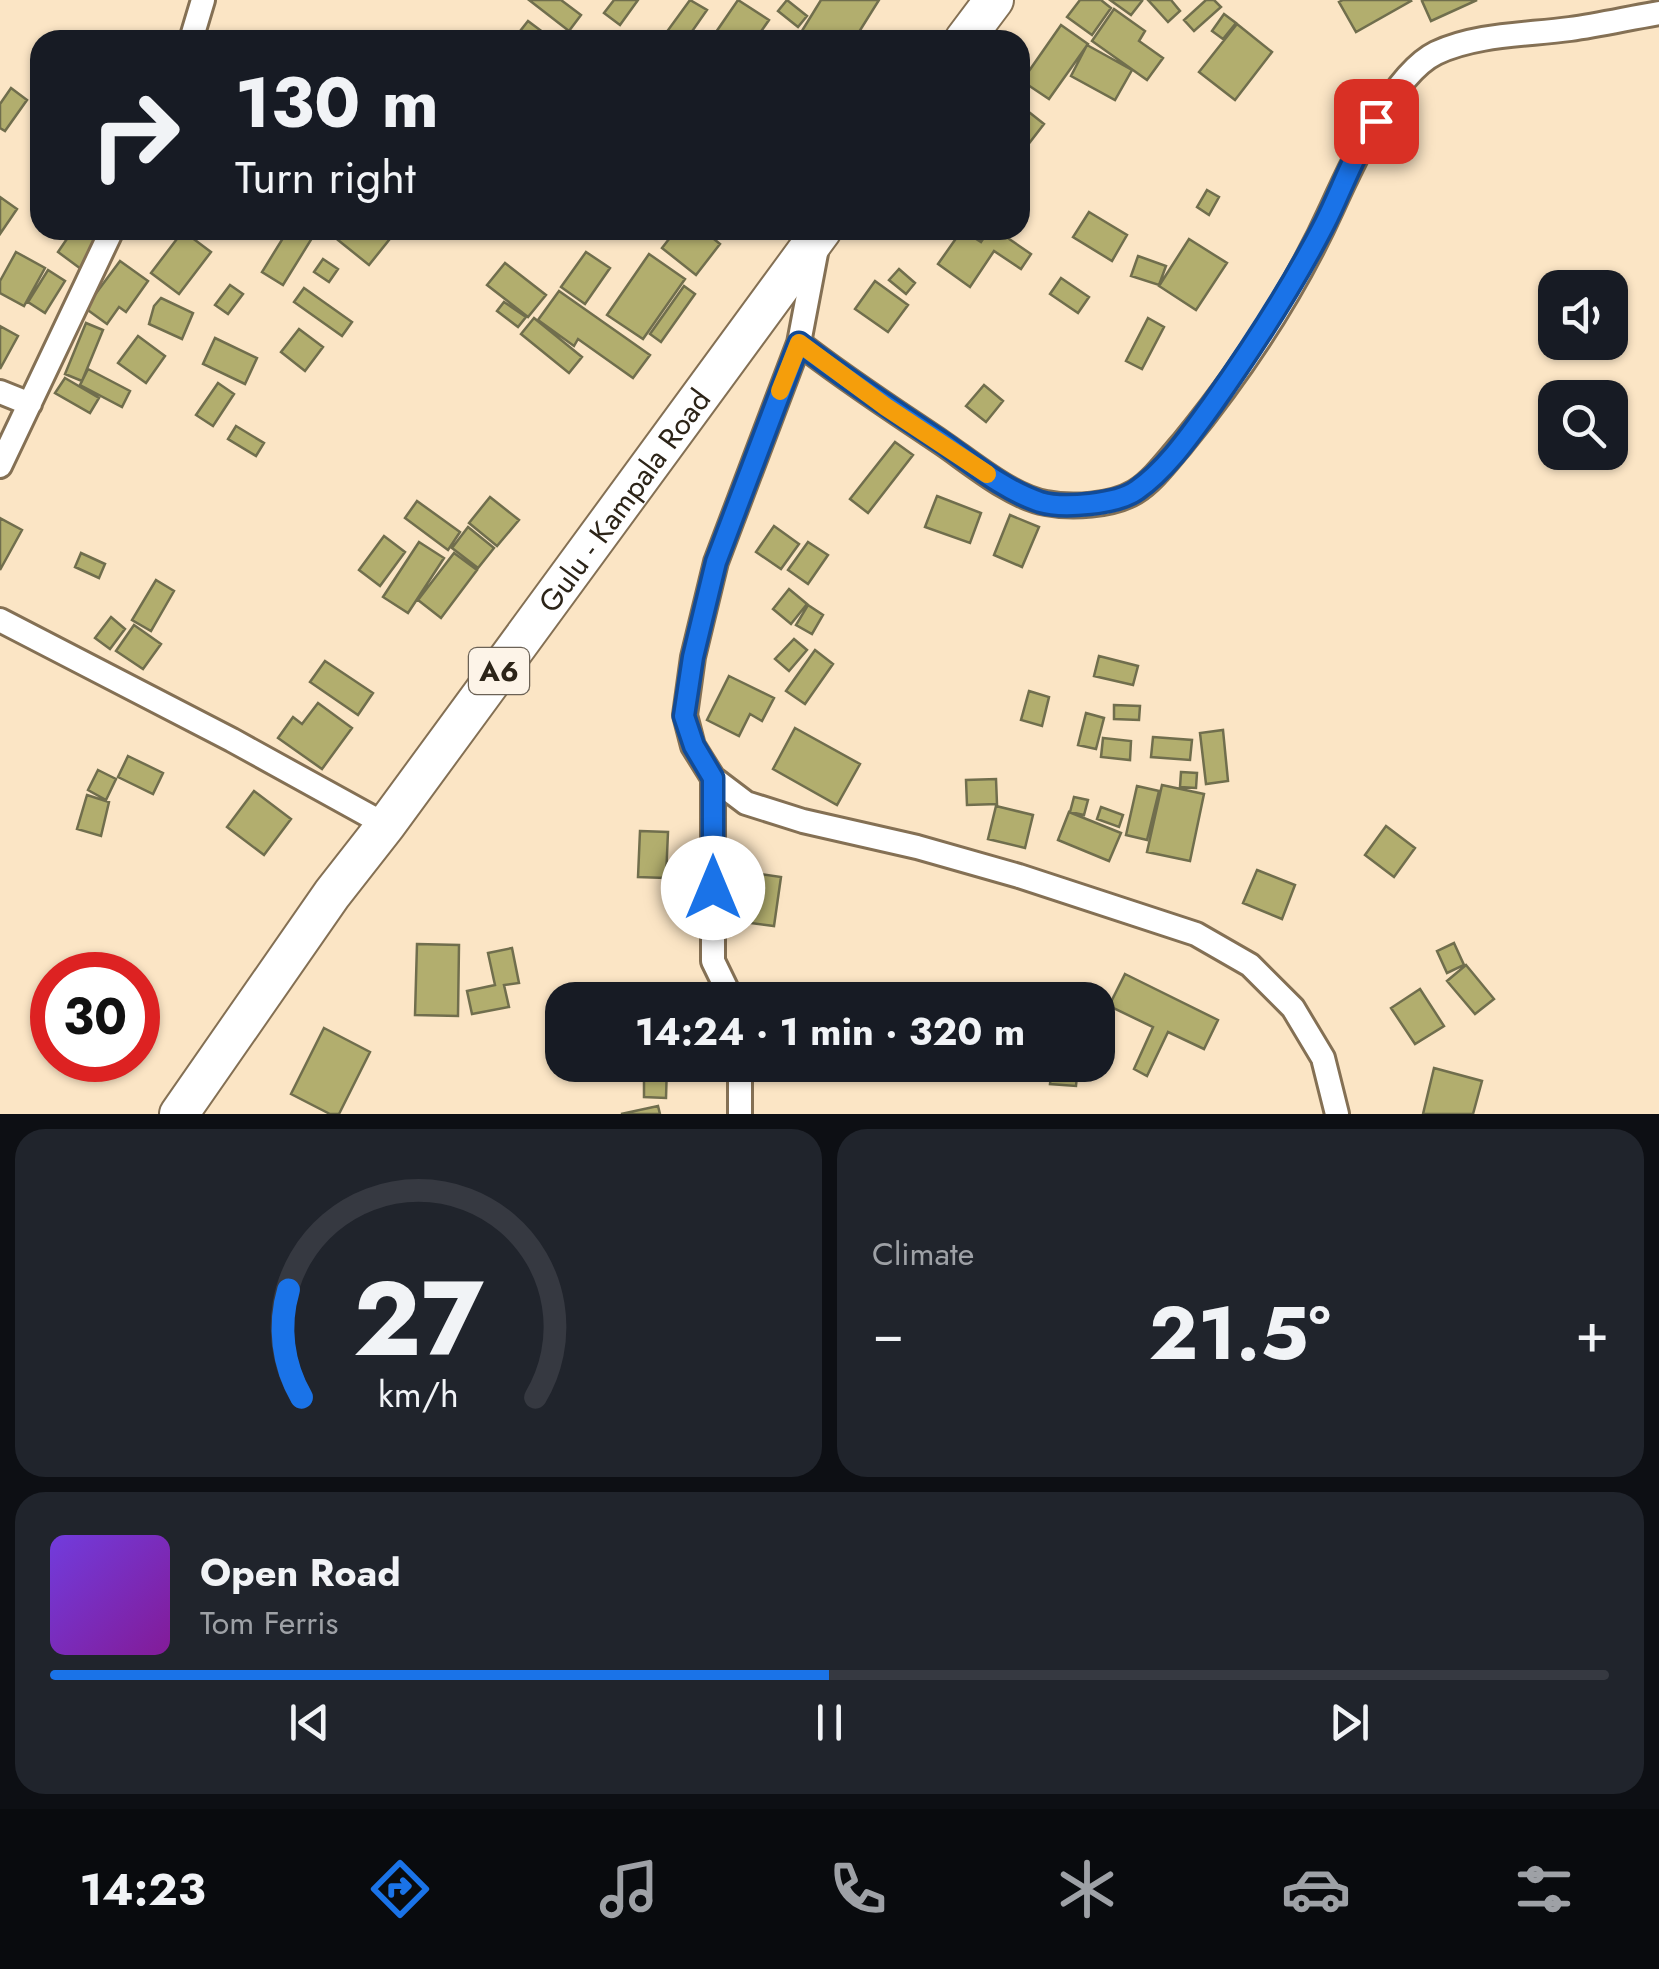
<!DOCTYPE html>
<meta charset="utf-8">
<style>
:root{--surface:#171b24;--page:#20242c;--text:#f1f3f6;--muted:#9ea1a6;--line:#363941;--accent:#1a73e8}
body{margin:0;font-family:Jost,sans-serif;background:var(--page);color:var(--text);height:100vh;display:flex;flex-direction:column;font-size:38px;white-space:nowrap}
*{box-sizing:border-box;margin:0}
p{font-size:32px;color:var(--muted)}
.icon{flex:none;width:55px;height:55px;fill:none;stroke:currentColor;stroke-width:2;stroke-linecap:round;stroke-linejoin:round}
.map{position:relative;height:1114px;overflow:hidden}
.side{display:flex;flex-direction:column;gap:15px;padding:15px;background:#0d0f14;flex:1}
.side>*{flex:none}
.top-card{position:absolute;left:30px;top:30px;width:1000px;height:210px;border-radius:30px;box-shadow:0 2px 8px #0004;background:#171b24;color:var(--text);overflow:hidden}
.buttons{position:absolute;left:1538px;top:270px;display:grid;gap:20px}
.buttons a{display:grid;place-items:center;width:90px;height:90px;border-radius:20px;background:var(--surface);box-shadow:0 2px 8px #0004;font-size:50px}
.speed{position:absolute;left:30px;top:952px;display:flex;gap:20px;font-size:50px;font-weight:700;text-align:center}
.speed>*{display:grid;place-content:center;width:130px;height:130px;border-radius:50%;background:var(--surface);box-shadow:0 2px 8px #0004;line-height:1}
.speed .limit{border:15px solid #d22;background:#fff;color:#111}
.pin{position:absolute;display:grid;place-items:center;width:85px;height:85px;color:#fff;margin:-42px;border-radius:20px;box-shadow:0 5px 15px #0006}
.me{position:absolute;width:110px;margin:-55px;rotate:0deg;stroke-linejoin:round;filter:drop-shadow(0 0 8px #0008)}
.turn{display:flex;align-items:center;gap:35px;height:210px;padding:0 40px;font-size:45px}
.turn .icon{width:130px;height:130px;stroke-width:2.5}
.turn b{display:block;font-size:70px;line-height:85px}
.big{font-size:75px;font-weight:700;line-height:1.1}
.side .tile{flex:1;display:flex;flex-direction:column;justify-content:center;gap:15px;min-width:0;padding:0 35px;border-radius:30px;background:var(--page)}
.side .dial{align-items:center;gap:0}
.dial svg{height:260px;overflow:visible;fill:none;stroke:var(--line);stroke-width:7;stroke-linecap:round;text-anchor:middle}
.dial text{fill:var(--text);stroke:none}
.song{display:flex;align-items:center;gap:30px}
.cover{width:120px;height:120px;border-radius:15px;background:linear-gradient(135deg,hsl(260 70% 55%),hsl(290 70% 35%))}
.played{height:10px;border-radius:5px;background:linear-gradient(90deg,var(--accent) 50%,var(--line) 50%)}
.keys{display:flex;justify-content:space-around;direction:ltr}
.heat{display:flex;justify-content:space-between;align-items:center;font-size:55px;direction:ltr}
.side .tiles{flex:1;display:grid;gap:15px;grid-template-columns:1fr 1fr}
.tile:last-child{grid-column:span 2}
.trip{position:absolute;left:545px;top:982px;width:570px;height:100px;border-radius:30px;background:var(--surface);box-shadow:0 2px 8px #0004;font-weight:700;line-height:100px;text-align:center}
.tabs{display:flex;height:160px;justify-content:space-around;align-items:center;background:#090b0e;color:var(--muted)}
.tabs .icon{width:70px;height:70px}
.tabs .active{color:var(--accent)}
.tabs b{font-size:45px;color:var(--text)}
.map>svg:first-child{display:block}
.building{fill:#b2ae6e;stroke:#706e4d;stroke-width:2.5}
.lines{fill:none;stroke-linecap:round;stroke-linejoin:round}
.street-casing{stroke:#847054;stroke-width:28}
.primary-casing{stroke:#847054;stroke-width:42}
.street{stroke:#fff;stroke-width:22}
.primary{stroke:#fff;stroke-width:38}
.route-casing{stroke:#114b97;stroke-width:25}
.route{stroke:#1a73e8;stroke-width:18}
.slow{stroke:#f59e0b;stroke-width:18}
.labels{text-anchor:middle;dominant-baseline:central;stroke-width:10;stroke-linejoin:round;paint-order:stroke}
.shield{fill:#fdf4e8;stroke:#6b6256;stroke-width:2.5}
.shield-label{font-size:28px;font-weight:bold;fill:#2c2418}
.street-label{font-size:30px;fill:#2c2418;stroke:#fdf4e8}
</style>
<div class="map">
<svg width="1659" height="1114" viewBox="0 0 1659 1114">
<rect width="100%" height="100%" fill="#fbe5c5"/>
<path class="building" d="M529 0H561L581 15 569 31Z
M614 0H638L620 25 604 13Z
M690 0 707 10 686 40H666L663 37Z
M738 0 769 20 755 40H722L714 35Z
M787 0 807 16 798 27 778 11Z
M821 0H879L854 40H811L800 34Z
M1080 0H1101L1111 8 1092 35 1067 17Z
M1110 0H1140L1142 1 1131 15Z
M1148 0H1171L1180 11 1168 22Z
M1206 0H1214L1221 7 1194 31 1184 20Z
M1343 0H1410L1411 1 1356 32 1339 2Z
M1424 0H1477L1431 21 1422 1Z
M1114 9 1145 31 1139 41 1163 58 1147 80 1092 41Z
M1224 14 1236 23 1223 39 1212 31Z
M528 21 548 36 545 40H513Z
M1237 24 1272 52 1235 100 1199 72Z
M1061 25 1088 44 1049 99 1022 81Z
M1087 45 1132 70 1115 100 1071 76Z
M11 88 27 100 5 131 0 128V104Z
M1020 105 1044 124 1020 155Z
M1207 190 1219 197 1209 215 1197 207Z
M0 197 17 209 0 234Z
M1089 212 1127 235 1112 261 1073 237Z
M73 230H89L102 240 81 269 58 252Z
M288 230H317L283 285 262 272Z
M346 230H397L369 265 338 240Z
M676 230H703L720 244 696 275 662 248Z
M962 230 981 242 989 230H996L1031 254 1021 269 994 251 970 287 938 264Z
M183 231 211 252 179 294 151 273Z
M1189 239 1227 263 1196 310 1159 286Z
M16 252 45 268 24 306 0 293V281Z
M586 252 610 268 585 304 561 287Z
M649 254 685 279 643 339 607 315Z
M1138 256 1166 266 1159 285 1131 276Z
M323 259 338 269 329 282 314 272Z
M120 261 148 281 126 312 119 307 107 324 85 308Z
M505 263 546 295 528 317 487 285Z
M899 269 915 283 906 294 889 280Z
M48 270 65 281 45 313 28 302Z
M1061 278 1089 297 1078 313 1050 294Z
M875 281 908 305 888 332 855 309Z
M230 285 243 294 228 314 215 305Z
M684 286 695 294 661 342 650 334Z
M304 288 352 322 342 336 294 302Z
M559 291 650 355 633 378 578 339 574 346 538 320Z
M161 298 193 313 182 339 149 324 154 306Z
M504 302 526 317 518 327 497 311Z
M534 318 582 357 569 373 521 334Z
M1148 318 1164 327 1142 369 1126 361Z
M86 323 103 330 82 381 65 374Z
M0 326 18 336 0 369Z
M299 329 323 347 305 371 281 352Z
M138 336 165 356 146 383 118 363Z
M215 338 257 358 245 384 203 364Z
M88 369 130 391 122 407 80 385Z
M65 378 99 398 90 413 55 393Z
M218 383 234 394 213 426 196 415Z
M984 385 1003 401 986 422 966 406Z
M236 426 264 443 256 456 228 439Z
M895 442 913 455 868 513 850 499Z
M937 496 981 513 970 543 925 527Z
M490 497 519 520 497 546 469 523Z
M417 501 460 532 448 550 405 518Z
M1010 515 1039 527 1022 567 994 555Z
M0 518 22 530 0 570Z
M774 526 799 544 781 569 756 552Z
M468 527 494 548 478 568 452 548Z
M384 536 405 552 380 586 359 570Z
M419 542 444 558 408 613 383 597Z
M808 542 828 555 808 584 788 570Z
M81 553 105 564 99 578 75 567Z
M454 553 477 570 441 618 418 600Z
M156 580 174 591 151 631 132 620Z
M789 589 807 604 791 624 773 609Z
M808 605 823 615 812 634 796 625Z
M111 617 125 629 110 649 95 638Z
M134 625 161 644 143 669 116 651Z
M794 639 807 650 789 671 775 659Z
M815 650 833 664 805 704 786 691Z
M1099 656 1138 666 1133 685 1094 676Z
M325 661 373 693 358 715 310 682Z
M729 676 774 698 762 721 750 714 739 736 707 720Z
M1029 691 1049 697 1042 726 1021 720Z
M318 703 352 728 322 769 278 738 293 717 302 724Z
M1114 705 1140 706 1139 720 1114 719Z
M1086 713 1104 718 1096 749 1078 745Z
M795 728 860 764 837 805 773 769Z
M1223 730 1228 781 1206 784 1200 733Z
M1153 737 1192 740 1190 760 1151 757Z
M1103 738 1131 741 1130 760 1101 757Z
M128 756 163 773 153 794 118 777Z
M98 770 116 779 106 800 88 790Z
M1181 772 1197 773 1196 788 1180 787Z
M996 779 997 804 967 805 966 780Z
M1162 785 1204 794 1190 861 1147 852Z
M1137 786 1159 791 1147 840 1126 835Z
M254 791 291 819 264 855 227 827Z
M87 795 109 802 101 836 77 829Z
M1074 797 1088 800 1084 815 1070 812Z
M996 806 1033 815 1025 848 988 839Z
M1101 807 1123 815 1119 827 1097 819Z
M1069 812 1121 833 1109 861 1058 840Z
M1386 826 1415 848 1394 877 1365 855Z
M640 831 668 832 666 878 638 877Z
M727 869 781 877 774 926 720 919Z
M1257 870 1295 885 1282 919 1243 903Z
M1454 943 1464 965 1447 973 1437 951Z
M417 944 459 945 458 1016 415 1015Z
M512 948 519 983 504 985 509 1007 472 1014 467 991 495 985 488 953Z
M1466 965 1494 999 1475 1014 1447 981Z
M1125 974 1218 1020 1204 1049 1168 1032 1147 1076 1134 1069 1153 1027 1109 1006Z
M1420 989 1444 1026 1415 1044 1391 1008Z
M324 1028 370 1052 339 1114H330L291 1094Z
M644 1065H667L666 1098 644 1097Z
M971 1065H999L995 1080 969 1073Z
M1052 1065H1078L1076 1086 1050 1084Z
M1434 1068 1482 1081 1473 1114H1423Z
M658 1106 660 1114H621Z"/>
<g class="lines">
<defs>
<path id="street" d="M191 40 203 0
M817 248 799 343 716 562 693 657 685 715 693 746 713 778 746 803 803 821 917 847 1019 876 1196 934 1250 965 1293 1008 1323 1058 1337 1114
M799 343C845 379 893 410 942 443 970 462 1011 497 1046 503 1071 508 1112 506 1135 492 1153 481 1168 460 1182 444 1240 373 1294 292 1332 208 1351 166 1393 74 1436 53 1476 34 1526 35 1570 29 1600 25 1629 18 1659 13
M0 392 30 404
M0 466 112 230
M0 620 232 740 386 825
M713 778V961L732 1000
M740 1065V1114"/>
<g id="primary">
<path d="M964 40 994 0"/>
<path id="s1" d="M179 1114 332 894 386 825 822 230"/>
</g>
</defs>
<use href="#street" class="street-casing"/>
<use href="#primary" class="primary-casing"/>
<use href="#street" class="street"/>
<use href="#primary" class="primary"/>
</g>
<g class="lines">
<defs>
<path id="route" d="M713 888V778L694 746 684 716 693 657 716 562 799 343C846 379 894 411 943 443 973 464 1004 490 1040 502 1063 509 1118 504 1137 490 1167 469 1190 435 1212 405 1253 347 1292 287 1325 223 1342 189 1354 153 1376 121"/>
</defs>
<use href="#route" class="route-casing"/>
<use href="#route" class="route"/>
<path class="slow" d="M780 391 799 343 886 407 987 474"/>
</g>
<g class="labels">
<rect class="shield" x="469" y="648" width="60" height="46" rx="8"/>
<g class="shield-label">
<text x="499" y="671">A6</text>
</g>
<g class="street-label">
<text stroke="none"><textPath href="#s1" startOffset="758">Gulu - Kampala Road</textPath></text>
</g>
</g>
</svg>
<div class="buttons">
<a><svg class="icon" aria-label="sound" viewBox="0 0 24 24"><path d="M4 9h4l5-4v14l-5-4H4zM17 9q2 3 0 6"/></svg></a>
<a><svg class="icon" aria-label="search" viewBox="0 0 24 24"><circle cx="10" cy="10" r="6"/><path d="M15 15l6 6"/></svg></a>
</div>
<div class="speed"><div class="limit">30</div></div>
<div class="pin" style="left:1376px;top:121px;background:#d93025"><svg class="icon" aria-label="arrive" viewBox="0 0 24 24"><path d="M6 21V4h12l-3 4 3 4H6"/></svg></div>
<svg class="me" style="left:713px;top:888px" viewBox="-20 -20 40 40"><circle r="19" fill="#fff"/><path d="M0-13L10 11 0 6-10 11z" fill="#1a73e8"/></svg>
<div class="trip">14:24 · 1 min · 320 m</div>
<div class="top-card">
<div class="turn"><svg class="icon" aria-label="right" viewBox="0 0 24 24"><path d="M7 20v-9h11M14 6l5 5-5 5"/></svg><div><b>130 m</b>Turn right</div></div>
</div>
</div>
<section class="side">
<div class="tiles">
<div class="tile dial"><svg viewBox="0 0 100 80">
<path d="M14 69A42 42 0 1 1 86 69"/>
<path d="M14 69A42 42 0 0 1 10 36" stroke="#1a73e8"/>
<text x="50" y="56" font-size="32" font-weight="700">27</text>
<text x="50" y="72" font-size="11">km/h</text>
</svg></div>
<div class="tile"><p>Climate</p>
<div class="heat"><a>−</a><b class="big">21.5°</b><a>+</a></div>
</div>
<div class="tile">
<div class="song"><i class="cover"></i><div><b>Open Road</b><p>Tom Ferris</p></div></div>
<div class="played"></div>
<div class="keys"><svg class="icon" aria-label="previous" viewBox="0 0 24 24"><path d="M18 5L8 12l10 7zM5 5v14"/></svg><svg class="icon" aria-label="pause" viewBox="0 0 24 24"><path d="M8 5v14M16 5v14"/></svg><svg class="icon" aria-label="next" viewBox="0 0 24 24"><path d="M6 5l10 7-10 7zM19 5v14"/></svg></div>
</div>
</div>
</section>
<nav class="tabs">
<b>14:23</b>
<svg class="icon active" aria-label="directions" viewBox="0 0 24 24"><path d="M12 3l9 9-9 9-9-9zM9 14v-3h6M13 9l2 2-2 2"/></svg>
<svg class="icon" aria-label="music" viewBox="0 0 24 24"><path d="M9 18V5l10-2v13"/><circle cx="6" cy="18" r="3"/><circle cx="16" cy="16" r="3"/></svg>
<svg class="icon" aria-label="phone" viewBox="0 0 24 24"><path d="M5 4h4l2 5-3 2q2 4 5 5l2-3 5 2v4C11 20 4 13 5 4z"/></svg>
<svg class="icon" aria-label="climate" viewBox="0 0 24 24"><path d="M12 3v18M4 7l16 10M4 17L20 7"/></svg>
<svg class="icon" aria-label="car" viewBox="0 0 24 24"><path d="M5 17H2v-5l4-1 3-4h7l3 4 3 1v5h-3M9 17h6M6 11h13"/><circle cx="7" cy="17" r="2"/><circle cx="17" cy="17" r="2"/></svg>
<svg class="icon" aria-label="filters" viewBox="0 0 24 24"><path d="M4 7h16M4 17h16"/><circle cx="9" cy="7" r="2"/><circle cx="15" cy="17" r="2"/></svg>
</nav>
